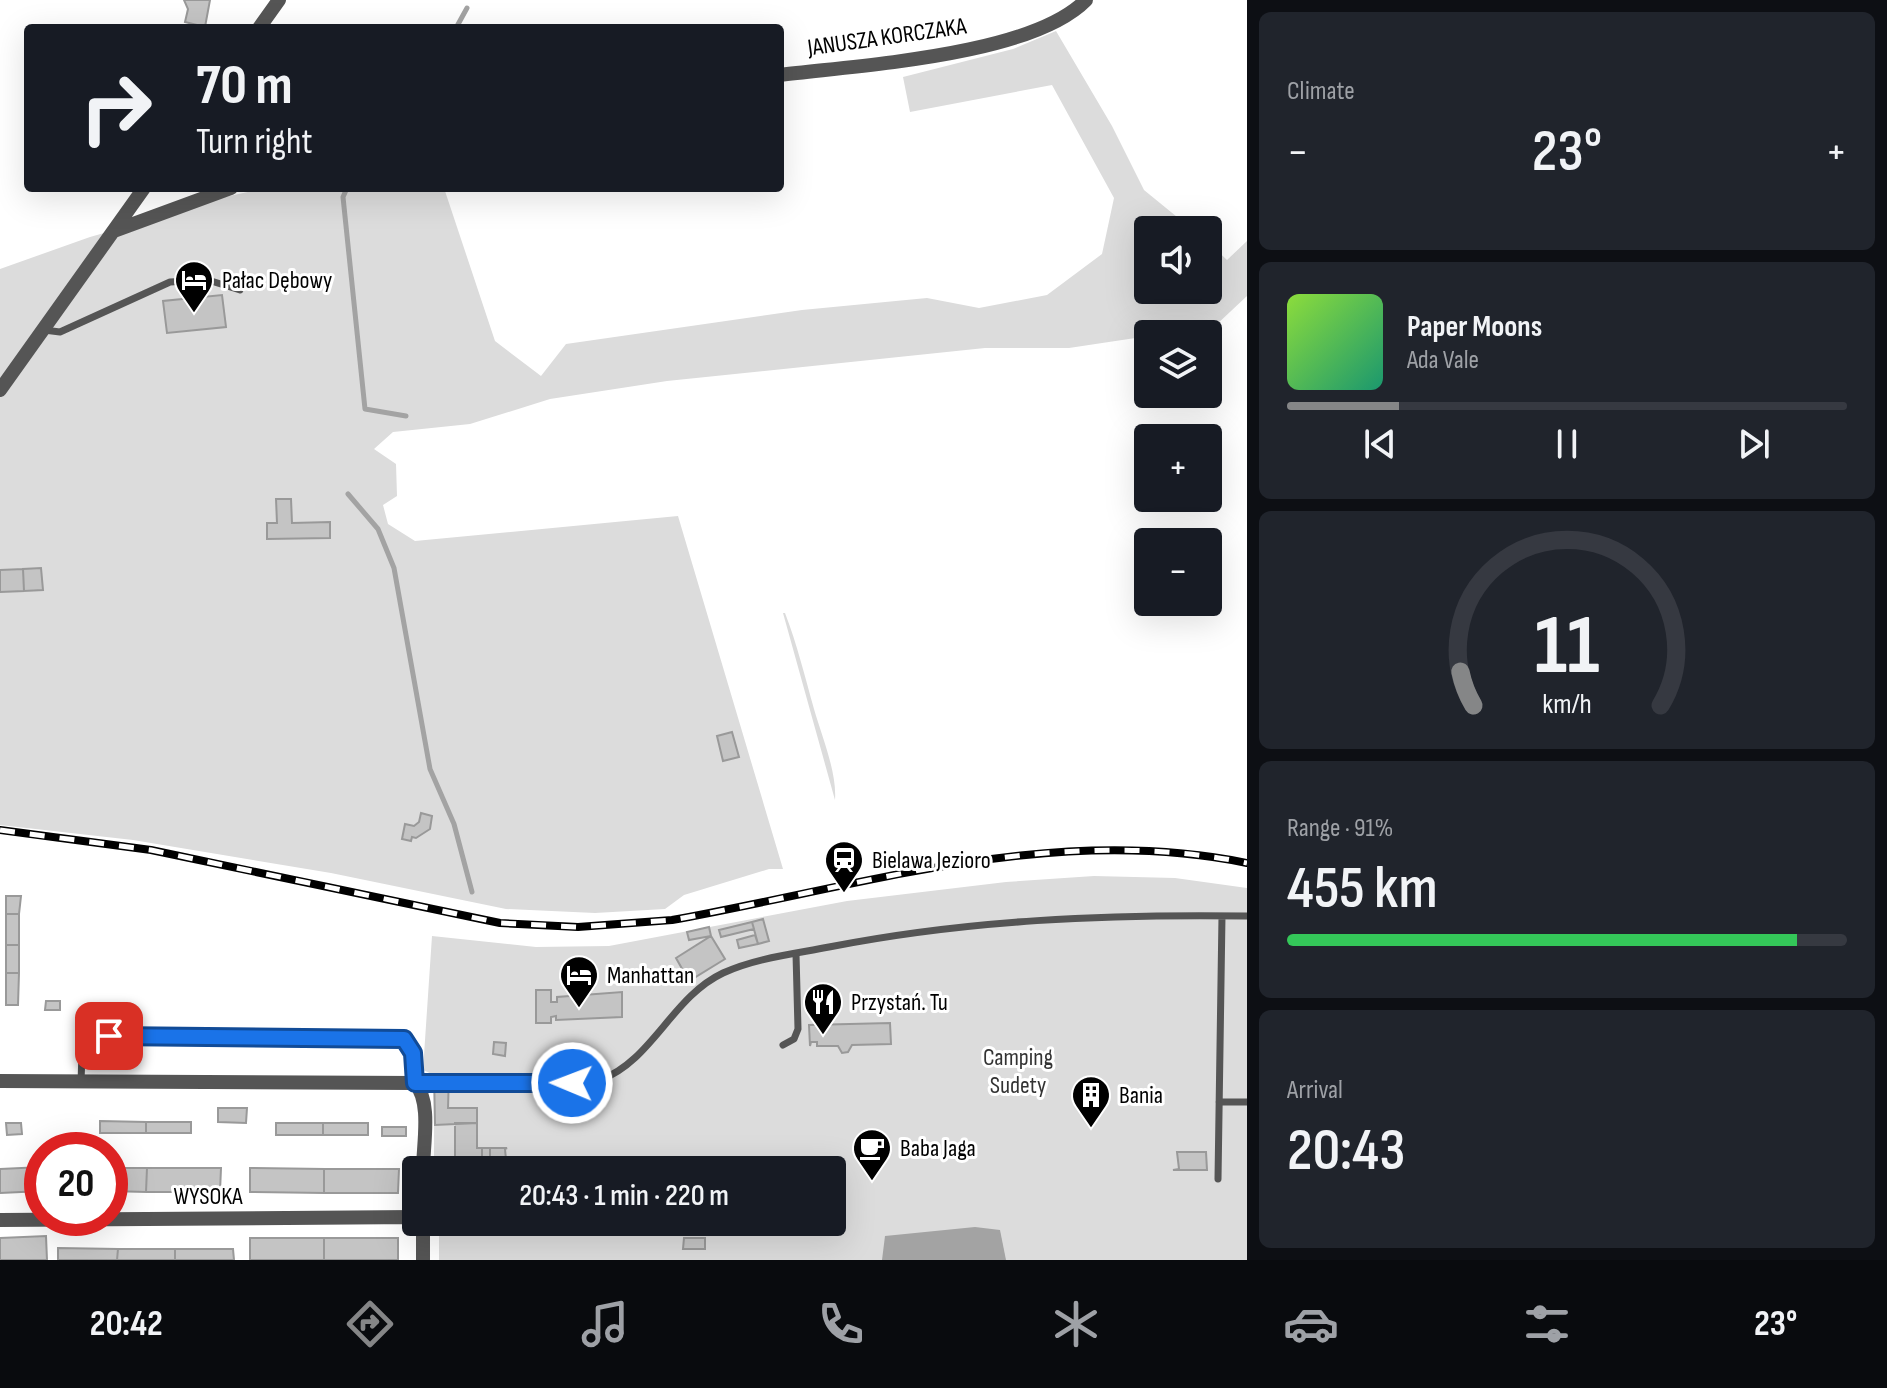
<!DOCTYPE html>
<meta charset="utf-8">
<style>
:root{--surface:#171b24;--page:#20242c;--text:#f1f3f6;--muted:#9ea1a6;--line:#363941;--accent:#858687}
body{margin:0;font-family:"Sofia Sans Condensed",sans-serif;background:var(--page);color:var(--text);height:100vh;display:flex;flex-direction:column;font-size:30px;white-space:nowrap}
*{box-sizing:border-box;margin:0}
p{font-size:26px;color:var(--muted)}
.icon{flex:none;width:44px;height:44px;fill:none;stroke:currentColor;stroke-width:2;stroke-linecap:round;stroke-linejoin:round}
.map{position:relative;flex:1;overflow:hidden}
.details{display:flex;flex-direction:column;gap:12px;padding:12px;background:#0d0f14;width:640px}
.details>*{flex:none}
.banner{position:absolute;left:24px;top:24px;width:760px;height:168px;border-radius:8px;box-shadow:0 8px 32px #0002;background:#171b24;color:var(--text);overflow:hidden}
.controls{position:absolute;left:1134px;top:216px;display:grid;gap:16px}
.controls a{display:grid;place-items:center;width:88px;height:88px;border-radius:8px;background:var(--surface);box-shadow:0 8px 32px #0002;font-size:40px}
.speed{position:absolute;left:24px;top:1132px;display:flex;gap:16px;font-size:40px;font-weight:700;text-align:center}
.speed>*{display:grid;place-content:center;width:104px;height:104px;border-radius:50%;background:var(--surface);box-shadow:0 8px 32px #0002;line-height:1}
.speed .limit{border:12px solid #d22;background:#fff;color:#111}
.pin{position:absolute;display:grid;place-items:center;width:68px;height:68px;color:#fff;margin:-34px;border-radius:16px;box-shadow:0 4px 12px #0006}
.me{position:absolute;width:88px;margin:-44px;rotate:271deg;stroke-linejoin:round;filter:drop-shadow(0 0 6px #0008)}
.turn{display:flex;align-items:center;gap:28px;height:168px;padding:0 40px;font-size:36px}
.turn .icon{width:104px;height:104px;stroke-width:2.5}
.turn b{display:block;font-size:56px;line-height:68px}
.big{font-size:60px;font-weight:600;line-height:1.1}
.details .widget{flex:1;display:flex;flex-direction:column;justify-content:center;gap:12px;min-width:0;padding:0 28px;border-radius:12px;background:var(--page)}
.details .dial{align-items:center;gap:0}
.dial svg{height:208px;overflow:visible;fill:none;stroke:var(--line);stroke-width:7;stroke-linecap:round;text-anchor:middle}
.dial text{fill:var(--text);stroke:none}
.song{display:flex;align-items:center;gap:24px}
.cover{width:96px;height:96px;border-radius:12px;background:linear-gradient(135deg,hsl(90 70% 55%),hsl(160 70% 35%))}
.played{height:8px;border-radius:4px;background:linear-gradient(90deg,var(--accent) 20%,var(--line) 20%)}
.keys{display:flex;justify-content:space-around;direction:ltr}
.heat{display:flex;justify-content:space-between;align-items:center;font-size:44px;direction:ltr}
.charge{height:12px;border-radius:6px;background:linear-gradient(90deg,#34c759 91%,var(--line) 0)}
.trip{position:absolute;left:402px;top:1156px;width:444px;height:80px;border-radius:8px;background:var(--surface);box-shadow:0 8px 32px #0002;font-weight:600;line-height:80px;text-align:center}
.tab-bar{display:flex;height:128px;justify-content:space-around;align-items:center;background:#090b0e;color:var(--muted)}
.tab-bar .icon{width:56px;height:56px}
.tab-bar .active{color:var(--accent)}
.tab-bar b{font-size:36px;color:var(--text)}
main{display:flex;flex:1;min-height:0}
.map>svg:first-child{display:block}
.green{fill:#dcdcdc}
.water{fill:#a3a3a3}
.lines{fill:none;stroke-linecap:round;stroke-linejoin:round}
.stream{stroke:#a3a3a3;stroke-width:5}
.building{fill:#c4c4c4;stroke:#999;stroke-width:2}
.service{stroke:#555;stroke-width:7}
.minor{stroke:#555;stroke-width:14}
.rail-casing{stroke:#000;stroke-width:8}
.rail{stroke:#fff;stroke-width:5;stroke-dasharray:15;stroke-linecap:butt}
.route-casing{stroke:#114b97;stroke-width:20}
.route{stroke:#1a73e8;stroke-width:14}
.labels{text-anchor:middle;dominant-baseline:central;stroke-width:6;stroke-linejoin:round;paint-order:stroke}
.street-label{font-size:24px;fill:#000;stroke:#fff}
.poi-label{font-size:24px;fill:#000;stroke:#fff;text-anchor:start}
.park-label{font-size:24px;fill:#333;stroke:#fff}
</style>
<main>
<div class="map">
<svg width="1247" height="1260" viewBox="0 0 1247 1260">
<rect width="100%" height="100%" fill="#fff"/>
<path class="green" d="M1056 31 1112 126 1144 190 1193 230H1148V290H1208V242L1227 260 1247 241V296L1215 326 1069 348H985L667 381 550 399 470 424 393 432 374 449 396 464 397 496 383 505 388 524 415 541 678 516 783 869H769L684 895 665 909 595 913 506 909 331 873 133 840 0 825V269L90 237 171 214 197 203 266 188H444L495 341 541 376 566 344 802 310 927 298 979 308 1047 295 1102 254 1114 198 1052 85 910 112 903 77 1013 49Z
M783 613H785C797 644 805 677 814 709 822 737 837 772 835 800Z
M1094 876 1175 878 1247 888V1260H439V1231L435 1222H832V1170H434V1075L423 1070 432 936 536 947 609 946 847 901 1006 882Z"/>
<path class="water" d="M975 1227 1000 1230 1006 1260H882L885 1236Z"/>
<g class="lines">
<path class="stream" d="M456 28 467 8
M347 188 343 197 365 409 406 416
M348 494 378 529 394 568 430 769 454 824 472 892"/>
</g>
<path class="building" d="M184 0H210L205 27 185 22 188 9Z
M222 295 226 327 167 333 163 301Z
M276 499H291L292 523 330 522V538L267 539V523H277Z
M41 568 43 590 24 591 23 569Z
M23 569 24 591 0 592V570Z
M732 732 739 757 723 761 717 736Z
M421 813 432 816 430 829 416 838 412 837 411 841 402 839 405 824 414 826 419 822Z
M6 896H21L19 914H6Z
M6 914H19V945H6Z
M763 919 769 941 758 944 752 922Z
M752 922 754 929 721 937 719 930Z
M709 927 711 936 689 940 687 932Z
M755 935 758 944 739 948 737 940Z
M711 936 725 959 689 981 676 958Z
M6 945H19V973H6Z
M6 973H19L18 1005H6Z
M536 990H551V1002H557V997L622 992V1017L556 1020V1016L551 1017V1023H536Z
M46 1001H60V1010H45Z
M890 1023 891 1044 852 1045 848 1052 842 1053 838 1046H817V1042H811L810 1046 809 1025Z
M494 1042 506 1043 505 1056 493 1054Z
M434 1074H449L448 1108H477V1123L435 1125Z
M218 1108H247L246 1123 218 1122Z
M100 1121 146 1122V1133H100Z
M146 1122H191V1133H146Z
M6 1123H21L22 1134 7 1135Z
M276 1123H323V1135H276Z
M323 1123H368V1135H323Z
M455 1123H477V1148H482V1170H455Z
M382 1127H406V1136H382Z
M482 1148H490V1170H482Z
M490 1148H507L505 1149 507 1170H490Z
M1177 1152H1206L1207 1170H1173L1179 1169Z
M42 1167V1191L0 1193V1169Z
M110 1168H147L146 1192 110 1191Z
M147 1168H221L220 1192H146Z
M250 1168 324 1169V1193L250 1192Z
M324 1169H399L398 1193H324Z
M46 1236 47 1260H0V1238Z
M250 1238H324V1260H250Z
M324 1238H398V1260H324Z
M684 1238H705V1249H683Z
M58 1248 118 1249 117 1260H58Z
M118 1249H175V1260H117Z
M175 1249H233L234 1260H175Z"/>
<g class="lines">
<path class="service" d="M44 330 60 332 170 282 208 280 240 290
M783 1045 794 1039 798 1029 796 954
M81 1082 82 1053 99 1037 109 1036 404 1039 413 1053 415 1083 600 1080C652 1061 672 997 723 973 756 958 793 954 829 947 967 920 1106 914 1247 916
M1219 1102H1247
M1218 1179 1222 916"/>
<path class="minor" d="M259 28 279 0
M780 75C859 65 1031 56 1086 0
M114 231 231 188
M0 390 144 188
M0 1081 415 1083C432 1102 423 1145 423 1170
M0 1220 416 1217
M423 1260V1222"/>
<defs>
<path id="rail" d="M0 830 151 850 500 923 578 927 672 920C862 886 1053 823 1247 863"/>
</defs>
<use href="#rail" class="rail-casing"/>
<use href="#rail" class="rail"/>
</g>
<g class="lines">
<defs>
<path id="route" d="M109 1036 404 1039 413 1053 415 1083H572"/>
</defs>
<use href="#route" class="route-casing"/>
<use href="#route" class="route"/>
</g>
<defs>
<symbol id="hotel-pin" viewBox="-11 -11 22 30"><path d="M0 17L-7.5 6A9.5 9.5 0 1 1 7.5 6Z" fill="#000" stroke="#fff"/><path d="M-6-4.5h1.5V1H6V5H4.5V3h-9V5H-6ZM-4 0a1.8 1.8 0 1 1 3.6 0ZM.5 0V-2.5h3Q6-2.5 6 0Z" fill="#fff"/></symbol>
<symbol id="station-pin" viewBox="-11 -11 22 30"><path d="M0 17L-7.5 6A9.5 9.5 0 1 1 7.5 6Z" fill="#000" stroke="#fff"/><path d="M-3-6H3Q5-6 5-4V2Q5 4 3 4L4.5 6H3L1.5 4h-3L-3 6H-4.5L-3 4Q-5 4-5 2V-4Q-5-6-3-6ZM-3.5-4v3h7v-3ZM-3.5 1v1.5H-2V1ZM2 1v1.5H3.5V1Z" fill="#fff"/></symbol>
<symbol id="restaurant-pin" viewBox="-11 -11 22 30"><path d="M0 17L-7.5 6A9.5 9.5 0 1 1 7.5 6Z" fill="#000" stroke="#fff"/><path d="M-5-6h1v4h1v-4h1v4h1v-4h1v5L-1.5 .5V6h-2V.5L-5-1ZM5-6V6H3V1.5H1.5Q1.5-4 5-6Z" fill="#fff"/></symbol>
<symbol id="building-pin" viewBox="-11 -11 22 30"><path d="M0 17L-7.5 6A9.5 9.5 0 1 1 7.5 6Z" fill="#000" stroke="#fff"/><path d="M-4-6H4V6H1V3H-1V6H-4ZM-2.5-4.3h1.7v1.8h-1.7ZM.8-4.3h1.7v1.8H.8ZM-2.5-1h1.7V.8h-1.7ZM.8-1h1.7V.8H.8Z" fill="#fff"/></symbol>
<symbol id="cafe-pin" viewBox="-11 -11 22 30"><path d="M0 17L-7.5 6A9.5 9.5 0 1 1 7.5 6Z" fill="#000" stroke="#fff"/><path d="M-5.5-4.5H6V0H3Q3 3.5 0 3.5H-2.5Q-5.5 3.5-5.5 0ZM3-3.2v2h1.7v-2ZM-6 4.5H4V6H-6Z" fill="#fff"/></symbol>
</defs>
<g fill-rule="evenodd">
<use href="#hotel-pin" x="172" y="258" width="44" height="60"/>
<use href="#station-pin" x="822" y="838" width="44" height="60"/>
<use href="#hotel-pin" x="557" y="953" width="44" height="60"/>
<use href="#restaurant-pin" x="801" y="980" width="44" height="60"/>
<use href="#building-pin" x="1069" y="1073" width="44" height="60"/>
<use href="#cafe-pin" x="850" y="1126" width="44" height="60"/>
</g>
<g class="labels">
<g class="street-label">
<text transform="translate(887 37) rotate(-8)">JANUSZA KORCZAKA</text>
<text x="208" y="1196">WYSOKA</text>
</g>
<g class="poi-label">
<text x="222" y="280">Pałac Dębowy</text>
<text x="872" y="860">Bielawa Jezioro</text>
<text x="607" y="975">Manhattan</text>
<text x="851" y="1002">Przystań. Tu</text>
<text x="1119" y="1095">Bania</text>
<text x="900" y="1148">Baba Jaga</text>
</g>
<g class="park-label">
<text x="1018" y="1057">Camping<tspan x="1018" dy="28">Sudety</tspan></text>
</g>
</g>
</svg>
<div class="controls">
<a><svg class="icon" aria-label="sound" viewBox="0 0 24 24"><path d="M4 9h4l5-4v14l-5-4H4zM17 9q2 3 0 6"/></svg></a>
<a><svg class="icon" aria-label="layers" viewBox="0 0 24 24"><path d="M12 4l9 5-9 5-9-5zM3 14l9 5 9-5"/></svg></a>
<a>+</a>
<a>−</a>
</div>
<div class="speed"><div class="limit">20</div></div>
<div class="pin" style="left:109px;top:1036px;background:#d93025"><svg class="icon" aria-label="arrive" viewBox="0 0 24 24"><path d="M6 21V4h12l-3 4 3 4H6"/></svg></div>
<svg class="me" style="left:572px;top:1083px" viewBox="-20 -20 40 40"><circle r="17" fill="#1a73e8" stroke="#fff" stroke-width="3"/><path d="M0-11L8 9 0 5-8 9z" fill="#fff"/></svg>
<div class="trip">20:43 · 1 min · 220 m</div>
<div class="banner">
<div class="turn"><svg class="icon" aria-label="right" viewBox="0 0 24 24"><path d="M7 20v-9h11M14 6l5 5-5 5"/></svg><div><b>70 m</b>Turn right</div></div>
</div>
</div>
<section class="details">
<div class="widget"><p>Climate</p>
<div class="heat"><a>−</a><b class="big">23°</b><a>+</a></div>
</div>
<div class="widget">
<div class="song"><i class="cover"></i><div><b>Paper Moons</b><p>Ada Vale</p></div></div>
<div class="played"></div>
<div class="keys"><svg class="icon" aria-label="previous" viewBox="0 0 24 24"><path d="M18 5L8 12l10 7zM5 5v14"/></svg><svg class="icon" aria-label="pause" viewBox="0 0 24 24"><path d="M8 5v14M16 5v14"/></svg><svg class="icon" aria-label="next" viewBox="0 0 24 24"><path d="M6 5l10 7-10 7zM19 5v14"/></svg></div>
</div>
<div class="widget dial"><svg viewBox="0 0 100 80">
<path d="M14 69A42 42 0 1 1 86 69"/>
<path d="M14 69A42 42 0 0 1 9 56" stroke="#858687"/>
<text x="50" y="56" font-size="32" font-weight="700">11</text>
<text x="50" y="72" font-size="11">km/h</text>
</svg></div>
<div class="widget"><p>Range · 91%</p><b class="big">455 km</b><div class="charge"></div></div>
<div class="widget"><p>Arrival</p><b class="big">20:43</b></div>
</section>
</main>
<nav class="tab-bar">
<b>20:42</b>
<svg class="icon active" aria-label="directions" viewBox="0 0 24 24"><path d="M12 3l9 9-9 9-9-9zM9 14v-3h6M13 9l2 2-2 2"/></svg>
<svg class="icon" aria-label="music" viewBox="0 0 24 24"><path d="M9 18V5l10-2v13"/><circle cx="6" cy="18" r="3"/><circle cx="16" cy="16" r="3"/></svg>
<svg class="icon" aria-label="phone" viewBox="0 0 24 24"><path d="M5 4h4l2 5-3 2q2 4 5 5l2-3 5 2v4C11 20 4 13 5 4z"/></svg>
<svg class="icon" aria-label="climate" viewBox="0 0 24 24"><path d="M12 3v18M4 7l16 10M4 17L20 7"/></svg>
<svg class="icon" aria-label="car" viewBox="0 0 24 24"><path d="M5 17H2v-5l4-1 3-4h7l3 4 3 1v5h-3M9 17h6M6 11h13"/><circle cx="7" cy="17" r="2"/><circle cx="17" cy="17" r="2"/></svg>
<svg class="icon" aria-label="filters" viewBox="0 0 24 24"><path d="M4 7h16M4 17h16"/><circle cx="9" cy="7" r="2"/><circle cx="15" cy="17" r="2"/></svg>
<b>23°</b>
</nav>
